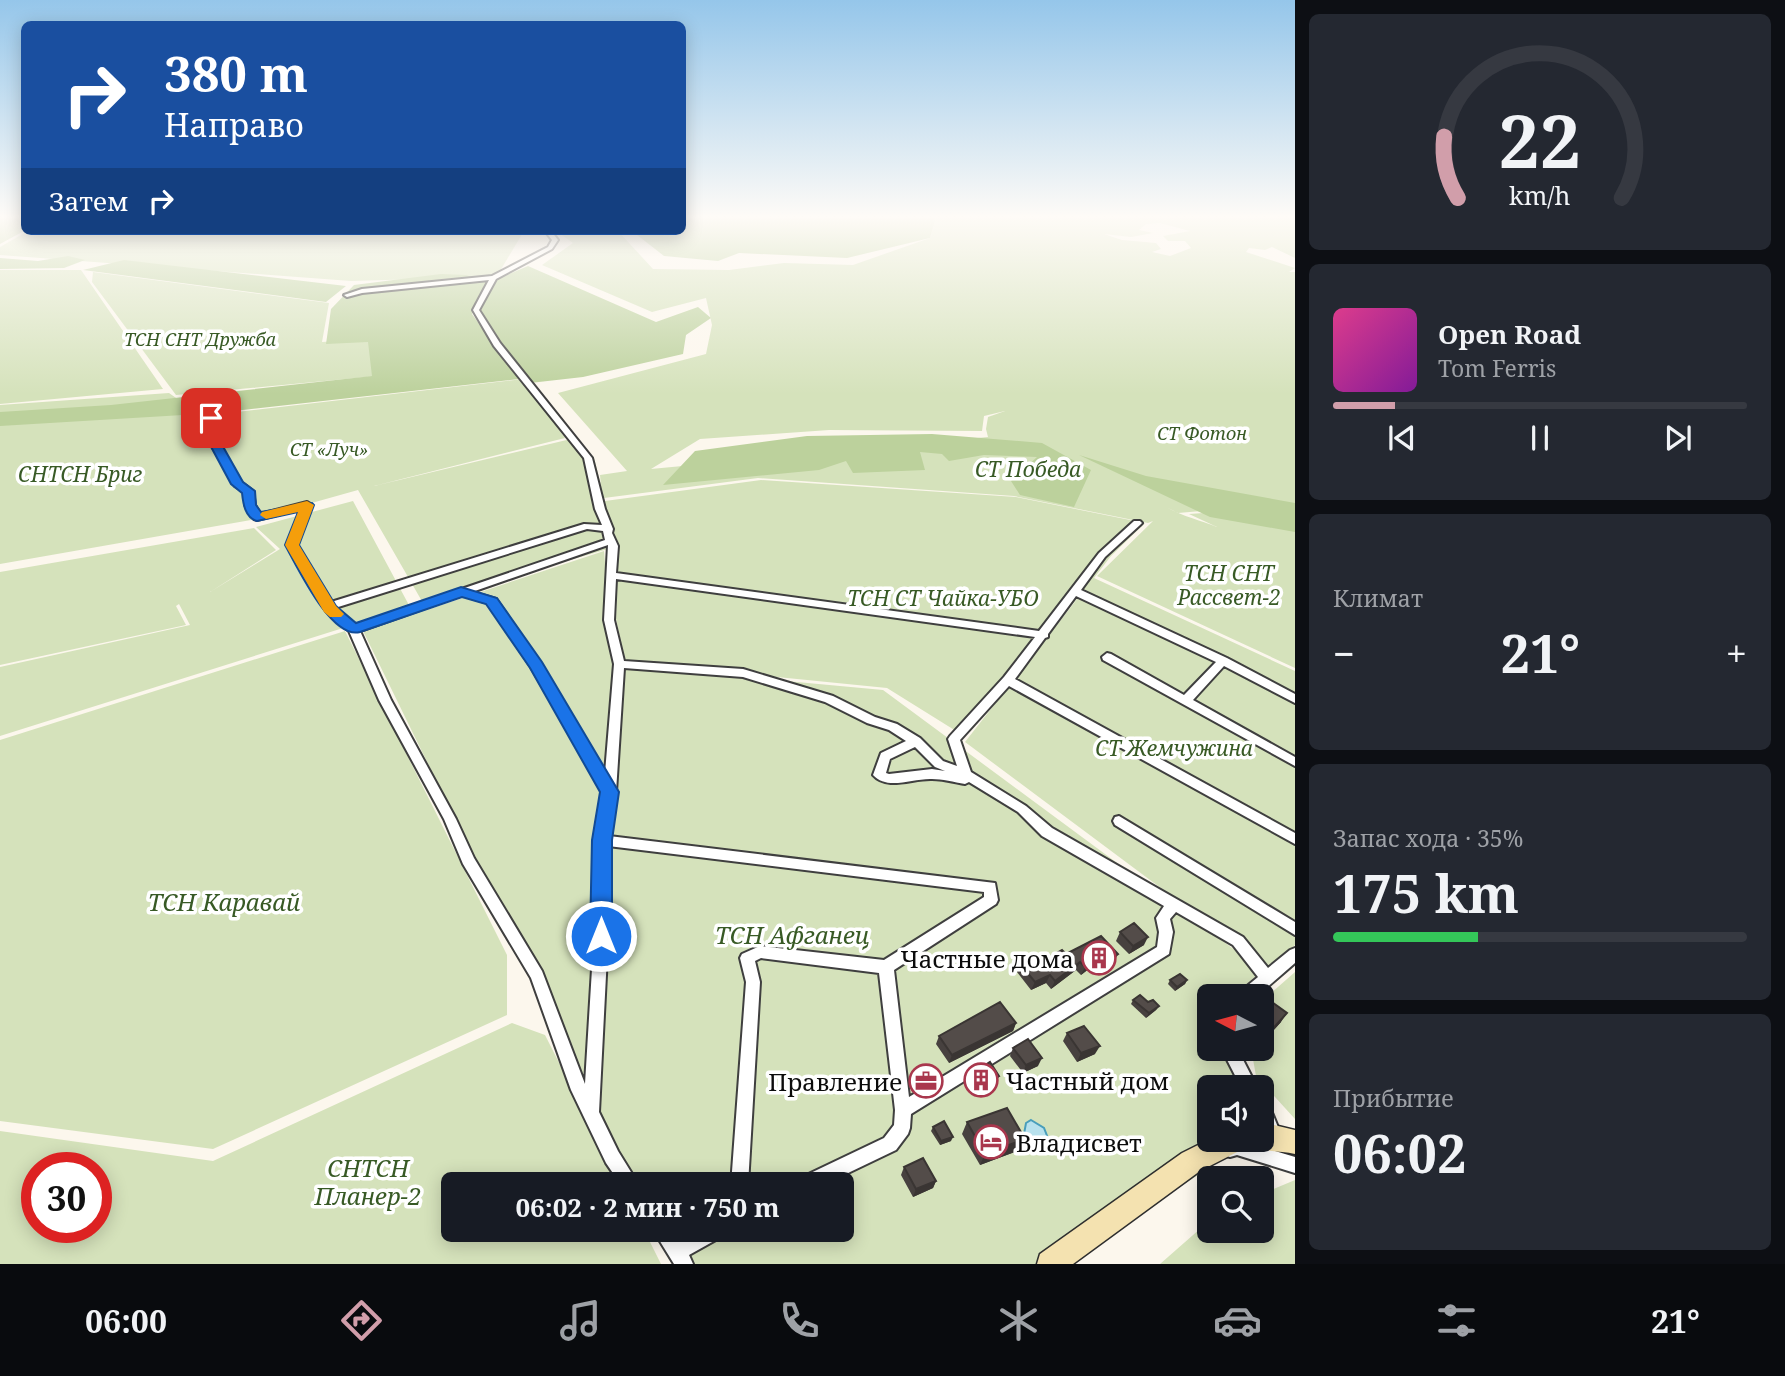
<!DOCTYPE html>
<html lang="ru">
<meta charset="utf-8">
<style>
:root{--surface:#171b24;--page:#242831;--text:#f1f3f6;--muted:#9ea1a6;--line:#363941;--accent:#d19eaa}
body{margin:0;font-family:"Noto Serif",serif;background:var(--page);color:var(--text);height:100vh;display:flex;flex-direction:column;font-size:26px;white-space:nowrap}
*{box-sizing:border-box;margin:0}
p{font-size:23px;color:var(--muted)}
.icon{flex:none;width:38px;height:38px;fill:none;stroke:currentColor;stroke-width:2;stroke-linecap:round;stroke-linejoin:round}
.map{position:relative;flex:1;overflow:hidden}
.side{display:flex;flex-direction:column;gap:14px;padding:14px;background:#0d0f14;width:490px}
.side>*{flex:none}
.banner{position:absolute;left:21px;top:21px;width:665px;height:214px;border-radius:10px;box-shadow:0 4px 18px #0003;background:#1a4fa0;color:#fff;overflow:hidden}
.needle{width:46px;rotate:276deg}
.fabs{position:absolute;left:1197px;top:984px;display:grid;gap:14px}
.fabs a{display:grid;place-items:center;width:77px;height:77px;border-radius:10px;background:var(--surface);box-shadow:0 4px 18px #0003;font-size:35px}
.speed{position:absolute;left:21px;top:1152px;display:flex;gap:14px;font-size:35px;font-weight:700;text-align:center}
.speed>*{display:grid;place-content:center;width:91px;height:91px;border-radius:50%;background:var(--surface);box-shadow:0 4px 18px #0003;line-height:1}
.speed .limit{border:10px solid #d22;background:#fff;color:#111}
.pin{position:absolute;display:grid;place-items:center;width:60px;height:60px;color:#fff;margin:-30px;border-radius:14px;box-shadow:0 4px 10px #0006}
.me{position:absolute;width:77px;margin:-38px;rotate:0deg;stroke-linejoin:round;filter:drop-shadow(0 0 5px #0008)}
.turn{display:flex;align-items:center;gap:24px;height:147px;padding:0 28px;font-size:32px}
.turn .icon{width:91px;height:91px;stroke-width:2.5}
.turn b{display:block;font-size:49px;line-height:60px}
.then{display:flex;align-items:center;height:66px;padding:0 28px;background:#0003;gap:14px;font-size:26px}
.big{font-size:52px;font-weight:700;line-height:1.1}
.side .card{flex:1;display:flex;flex-direction:column;justify-content:center;gap:10px;min-width:0;padding:0 24px;border-radius:10px;background:var(--page)}
.side .dial{align-items:center;gap:0}
.dial svg{height:182px;overflow:visible;fill:none;stroke:var(--line);stroke-width:7;stroke-linecap:round;text-anchor:middle}
.dial text{fill:var(--text);stroke:none}
.song{display:flex;align-items:center;gap:21px}
.cover{width:84px;height:84px;border-radius:10px;background:linear-gradient(135deg,hsl(330 70% 55%),hsl(290 70% 35%))}
.played{height:7px;border-radius:4px;background:linear-gradient(90deg,var(--accent) 15%,var(--line) 15%)}
.keys{display:flex;justify-content:space-around;direction:ltr}
.heat{display:flex;justify-content:space-between;align-items:center;font-size:38px;direction:ltr}
.charge{height:10px;border-radius:5px;background:linear-gradient(90deg,#34c759 35%,var(--line) 0)}
.trip{position:absolute;left:441px;top:1172px;width:413px;height:70px;border-radius:10px;background:var(--surface);box-shadow:0 4px 18px #0003;font-weight:700;line-height:70px;text-align:center}
.tab-bar{display:flex;height:112px;justify-content:space-around;align-items:center;background:#090b0e;color:var(--muted)}
.tab-bar .icon{width:49px;height:49px}
.tab-bar .active{color:var(--accent)}
.tab-bar b{font-size:32px;color:var(--text)}
main{display:flex;flex:1;min-height:0}
.map>svg:first-child{display:block}
.green{fill:#d5e2bb;fill-rule:evenodd}
.forest{fill:#bcd19c}
.water{fill:#b8e1ed;stroke:#499ebb;stroke-width:2}
.lines{fill:none;stroke-linecap:round;stroke-linejoin:round}
.street-casing{stroke:#3f3f3f;stroke-width:4}
.secondary-casing{stroke:#2e2e2e;stroke-width:3}
.street{fill:#fff;fill-rule:evenodd}
.secondary{fill:#f4e2b0;fill-rule:evenodd}
.wall{fill:#47413f}
.shaded-wall{fill:#3a3533}
.building{fill:#534c49;stroke:#3a3533;stroke-width:2}
.route{fill:#1a73e8;stroke:#114b97;stroke-width:2}
.slow{fill:#f59e0b}
.labels{text-anchor:middle;dominant-baseline:central;stroke-width:7;stroke-linejoin:round;paint-order:stroke}
.far-park-label{font-size:18px;font-style:italic;fill:#385a25;stroke:#fff}
.park-label{font-size:21px;font-style:italic;fill:#385a25;stroke:#fff}
.near-park-label{font-size:24px;font-style:italic;fill:#385a25;stroke:#fff}
.near-poi-label{font-size:24px;fill:#0c0c0c;stroke:#fff;text-anchor:end}
</style>
<main>
<div class="map">
<svg width="1295" height="1264" viewBox="0 0 1295 1264">
<rect width="100%" height="100%" fill="#fcf7ed"/>
<path class="green" d="M850 217H1295V258L1272 247 1265 250 1249 248 1246 252 1295 268 1289 272H1295V503L1178 513 1166 507C1182 516 1199 520 1217 527L1189 514 1295 507V668L1097 576 1153 521 1148 523 1014 496 758 478 604 498 605 501 761 480 1016 497 1145 523 1111 556 1094 578 1295 671V945L1268 968 965 742 1085 589 964 736 887 688 625 662 616 619 618 546 423 603 358 490 251 520 0 564V405L169 393 202 416 523 379 565 438 374 486 575 438 594 458 601 485 600 475 627 471 558 393 706 354 712 325 706 298 652 312 542 265 573 243 559 233 618 231 653 269 729 270 784 263 853 265 930 238 936 219ZM1160 223 1190 231 1163 236 1168 241H1185L1191 248 1170 256 1152 252 1161 249 1156 243 1122 240 1104 234 1131 237 1153 233 1139 230 1146 224ZM1005 411 988 417 986 429 988 437 651 469 700 439 829 430 982 431 984 416Z
M28 231H524L500 271 492 277 351 281 0 255V247Z
M0 270H81L163 389 0 404Z
M93 272 329 303 322 342 371 339 377 376 176 395 92 282Z
M353 501 410 607 0 736V667L190 625 179 604 176 606 186 625 0 665V572L254 528 276 550 210 592 280 549 256 527Z
M604 551 614 665 883 690 1239 953 1258 974 1234 996H1209V1048H1222L1242 1087H1209V1139H1253L1062 1264H673L656 1230H842V1185H634L363 631Z
M345 631 507 955V1015L213 1149 0 1121V740Z
M1295 972V1119L1256 1076 1251 1048H1262V1001Z
M512 1023 545 1035 621 1185H453V1230H644L661 1264H0V1131L213 1161ZM37 1167H96V1227H37Z
M1295 1180V1264H1160L1209 1221V1230H1262V1194Z"/>
<path class="forest" d="M0 217H24V231L0 244Z
M683 217 936 218 930 238 847 258 739 253 718 261 664 256 632 231H682Z
M68 256 85 260 64 268 0 269V258L38 261Z
M124 260 346 286 326 302 83 270Z
M528 266 656 322 698 307 711 318 686 335 683 354 583 377 530 383 480 312 495 280Z
M441 274 466 275 488 282 472 314 519 379 216 413 0 426V412L111 405 372 376 368 342 326 344 331 309 354 285Z
M932 434 1042 443 1091 470 1074 507 1020 495 1011 481 1037 457 984 455 949 461 942 454 920 452 925 470 853 473 846 461 819 470 663 485 695 451 807 436Z
M1079 455 1146 476 1295 503V532L1210 517Z"/>
<path class="water" d="M1031 1120 1044 1128 1051 1146 1045 1152 1036 1150 1033 1140 1024 1134 1026 1123Z"/>
<g class="lines">
<defs>
<path id="street" d="M545 231H551L558 240 552 249 496 279 479 310 500 343 592 458 605 509 613 529 612 533 618 546 616 573 1039 631 1099 553 1134 521H1140L1142 523 1140 525 1105 557 1081 590 1227 658 1295 694V703L1224 666 1193 700 1295 757V766L1103 660 1102 657 1107 653 1111 654 1184 695 1216 662 1076 596 1048 634V637L1045 638 1015 679 1295 833V844L1009 686 960 740 971 772 1026 806 1052 828 1243 937 1268 968 1290 950 1295 948V963L1257 996H1239L1241 991 1258 977 1233 945 1176 912 1170 919 1173 932 1169 954 911 1114 910 1128 908 1134 896 1150 823 1185H796L798 1179 884 1138 894 1125 895 1110 879 973 761 958 755 961 760 982 748 1185H731L746 982 740 958 742 954 760 946 884 960 984 897V892L608 846V936L599 1112 618 1151 639 1185H621L606 1163 571 1090 531 978 463 864 444 819 379 700 349 631 326 611 287 545 301 509 257 520 254 519 245 505V492L235 486 211 444 215 425 207 418 211 416 223 424 219 444 241 482 253 491 255 505 260 514 307 502 312 505 297 545 331 602 584 524 602 525 595 509 584 458 494 346 473 310 489 280 362 293 347 297 344 295 362 289 492 276 548 247 552 240ZM587 529 603 531 605 540 356 625 335 608ZM608 545 604 620 614 664 605 773 540 663 496 599 472 592ZM616 579 1035 637 1004 677 950 736 948 739 957 766 943 761 920 738 897 724 875 717 833 696 743 669 624 661 614 620ZM462 595 488 603 531 667 604 792 596 840 594 936 585 1084 542 971 474 858 456 819 391 700 360 631ZM624 668 743 677 825 702 867 723 889 730 906 741 881 753 873 775C887 791 913 778 932 779 942 779 954 782 965 784L969 782 1018 812 1042 836 1164 906 1156 918 1159 932 1157 947 909 1097 894 970 996 904 998 900 995 883 609 836 616 792ZM915 747 935 767 945 771 932 769 889 774 886 773 890 759Z
M1119 816 1295 922V935L1115 825 1113 821 1115 817Z
M1221 1048H1237L1257 1087H1241Z
M1262 1101 1268 1103 1282 1137 1280 1143 1274 1145 1268 1143 1262 1128Z
M1235 1139 1295 1157V1173L1237 1155 1230 1157 1224 1155 1222 1149 1224 1143Z
M653 1230H672L677 1238 687 1237 699 1230H726L723 1236 689 1255 693 1264H674Z"/>
<path id="secondary" d="M1274 1125 1295 1130V1154C1281 1151 1266 1152 1253 1147L1250 1139H1262V1126Z
M1210 1139H1248L1245 1148 1200 1171 1073 1264H1037L1040 1254 1182 1153Z"/>
</defs>
<use href="#street" class="street-casing"/>
<use href="#secondary" class="secondary-casing"/>
<use href="#street" class="street"/>
<use href="#secondary" class="secondary"/>
</g>
<path class="wall" d="M1120 932 1144 945 1129 954 1116 941Z
M1101 936 1114 962 1101 971 1095 964 1081 975 1076 970 1051 989 1046 983 1031 990 1017 972 1020 964 1038 969 1049 963 1053 955 1066 954Z
M1170 980H1187L1185 984 1175 991 1168 984Z
M1262 996 1281 1022 1262 1043Z
M1133 1000 1148 1002 1159 1006 1156 1010 1146 1018 1131 1004Z
M1016 1023 1013 1031 949 1063 936 1044 939 1036Z
M1067 1033 1095 1054 1077 1062 1063 1041Z
M1013 1048 1038 1066 1023 1073 1010 1056Z
M920 1072 933 1076 932 1080 923 1085 919 1076Z
M973 1073 996 1084 978 1093 970 1081Z
M967 1122 1025 1139 1020 1150 980 1165 962 1134Z
M933 1127 951 1141 940 1145 931 1131Z
M904 1167 936 1181 933 1188 913 1197 901 1175Z"/>
<path class="shaded-wall" d="M1148 937 1144 945 1129 954 1133 946Z
M1118 954 1114 962 1101 971 1105 963Z
M1099 956 1095 964 1081 975 1085 967Z
M1080 962 1076 970 1051 989 1055 981Z
M1050 975 1046 983 1031 990 1035 982Z
M1187 980 1185 984 1175 991 1177 987Z
M1159 1006 1156 1010 1146 1018 1149 1013Z
M1287 1013 1281 1022 1262 1043 1267 1035Z
M1016 1023 1013 1031 949 1063 952 1055Z
M1100 1046 1095 1054 1077 1062 1081 1053Z
M1042 1058 1038 1066 1023 1073 1026 1065Z
M933 1076 932 1080 923 1085 925 1081Z
M999 1076 996 1084 978 1093 981 1085Z
M953 1137 951 1141 940 1145 941 1141Z
M1025 1139 1020 1150 980 1165 985 1154Z
M936 1181 933 1188 913 1197 916 1189Z"/>
<path class="building" d="M1134 923 1148 937 1133 946 1120 932Z
M1101 936 1118 954 1105 963 1099 956 1085 967 1080 962 1055 981 1050 975 1035 982 1020 964 1028 959 1038 969 1056 959 1053 955 1062 950 1066 954Z
M1180 974 1187 980 1177 987 1170 980Z
M1258 992 1287 1013 1267 1035 1262 1030V996H1253Z
M1140 995 1148 1002 1153 1000 1159 1006 1149 1013 1133 1000Z
M1000 1002 1016 1023 952 1055 939 1036Z
M1084 1026 1100 1046 1081 1053 1067 1033Z
M1028 1039 1042 1058 1026 1065 1013 1048Z
M990 1062 999 1076 981 1085 973 1073Z
M928 1068 933 1076 925 1081 920 1072Z
M1007 1108 1025 1139 985 1154 967 1122Z
M944 1121 953 1137 941 1141 933 1127Z
M923 1158 936 1181 916 1189 904 1167Z"/>
<linearGradient id="sky" x2="0" y2="1"><stop stop-color="#95c6ea"/><stop offset="0.55" stop-color="#fefbf7"/><stop offset="1" stop-color="#fefbf7" stop-opacity="0"/></linearGradient>
<rect width="1295" height="394" fill="url(#sky)"/>
<path class="route" d="M211 415 225 424 221 443 243 482 255 491 256 505 261 512 312 503 314 505 299 545 336 606 356 623 461 587 497 598 542 662 619 792 612 840V936L608 943 601 946 593 943 590 936 592 840 600 792 530 668 486 604 462 597 360 632C331 640 297 566 285 545L298 512 257 521C245 518 243 503 242 493L231 484 209 443 212 425 205 418Z"/>
<path class="slow" d="M307 501 314 505 299 545 336 606 344 614 341 617H330L324 612 285 545 298 512 266 519 260 515 262 512Z"/>
<defs>
<symbol id="building-ring" viewBox="-11 -11 22 22"><circle r="9.5" fill="#fff" stroke="#a9374d" stroke-width="1.5"/><path d="M-4-6H4V6H1V3H-1V6H-4ZM-2.5-4.3h1.7v1.8h-1.7ZM.8-4.3h1.7v1.8H.8ZM-2.5-1h1.7V.8h-1.7ZM.8-1h1.7V.8H.8Z" fill="#a9374d"/></symbol>
<symbol id="office-ring" viewBox="-11 -11 22 22"><circle r="9.5" fill="#fff" stroke="#a9374d" stroke-width="1.5"/><path d="M-6-3h4V-5.5h4V-3h4V5H-6ZM-1-4.5V-3h2v-1.5ZM-6 0V1H6V0Z" fill="#a9374d"/></symbol>
<symbol id="hotel-ring" viewBox="-11 -11 22 22"><circle r="9.5" fill="#fff" stroke="#a9374d" stroke-width="1.5"/><path d="M-6-4.5h1.5V1H6V5H4.5V3h-9V5H-6ZM-4 0a1.8 1.8 0 1 1 3.6 0ZM.5 0V-2.5h3Q6-2.5 6 0Z" fill="#a9374d"/></symbol>
</defs>
<g fill-rule="evenodd">
<use href="#building-ring" x="1080" y="939" width="38" height="38"/>
<use href="#building-ring" x="962" y="1061" width="38" height="38"/>
<use href="#office-ring" x="907" y="1062" width="38" height="38"/>
<use href="#hotel-ring" x="972" y="1123" width="38" height="38"/>
</g>
<g class="labels">
<g class="far-park-label">
<text x="200" y="339">ТСН СНТ Дружба</text>
<text x="1202" y="433">СТ Фотон</text>
<text x="329" y="449">СТ «Луч»</text>
</g>
<g class="park-label">
<text x="1028" y="469">СТ Победа</text>
<text x="80" y="474">СНТСН Бриг</text>
<text x="1229" y="573">ТСН СНТ<tspan x="1229" dy="24">Рассвет-2</tspan></text>
<text x="943" y="598">ТСН СТ Чайка-УБО</text>
<text x="1174" y="748">СТ Жемчужина</text>
</g>
<g class="near-park-label">
<text x="224" y="901">ТСН Каравай</text>
<text x="792" y="934">ТСН Афганец</text>
<text x="368" y="1167">СНТСН<tspan x="368" dy="28">Планер-2</tspan></text>
</g>
<g class="near-poi-label">
<text x="1074" y="958">Частные дома</text>
<text x="1006" y="1080" text-anchor="start">Частный дом</text>
<text x="902" y="1081">Правление</text>
<text x="1016" y="1142" text-anchor="start">Владисвет</text>
</g>
</g>
</svg>
<div class="fabs">
<a><svg class="needle" viewBox="-14 -14 28 28"><path d="M0-13l5 13h-10z" fill="#e53935"/><path d="M0 13l5-13h-10z" fill="#9ea1a6"/></svg></a>
<a><svg class="icon" aria-label="sound" viewBox="0 0 24 24"><path d="M4 9h4l5-4v14l-5-4H4zM17 9q2 3 0 6"/></svg></a>
<a><svg class="icon" aria-label="search" viewBox="0 0 24 24"><circle cx="10" cy="10" r="6"/><path d="M15 15l6 6"/></svg></a>
</div>
<div class="speed"><div class="limit">30</div></div>
<div class="pin" style="left:211px;top:418px;background:#d93025"><svg class="icon" aria-label="arrive" viewBox="0 0 24 24"><path d="M6 21V4h12l-3 4 3 4H6"/></svg></div>
<svg class="me" style="left:601px;top:936px" viewBox="-20 -20 40 40"><circle r="17" fill="#1a73e8" stroke="#fff" stroke-width="3"/><path d="M0-11L8 9 0 5-8 9z" fill="#fff"/></svg>
<div class="trip">06:02 · 2 мин · 750 m</div>
<div class="banner">
<div class="turn"><svg class="icon" aria-label="right" viewBox="0 0 24 24"><path d="M7 20v-9h11M14 6l5 5-5 5"/></svg><div><b>380 m</b>Направо</div></div>
<div class="then">Затем<svg class="icon" aria-label="right" viewBox="0 0 24 24"><path d="M7 20v-9h11M14 6l5 5-5 5"/></svg></div>
</div>
</div>
<section class="side">
<div class="card dial"><svg viewBox="0 0 100 80">
<path d="M14 69A42 42 0 1 1 86 69"/>
<path d="M14 69A42 42 0 0 1 8 42" stroke="#d19eaa"/>
<text x="50" y="56" font-size="32" font-weight="700">22</text>
<text x="50" y="72" font-size="11">km/h</text>
</svg></div>
<div class="card">
<div class="song"><i class="cover"></i><div><b>Open Road</b><p>Tom Ferris</p></div></div>
<div class="played"></div>
<div class="keys"><svg class="icon" aria-label="previous" viewBox="0 0 24 24"><path d="M18 5L8 12l10 7zM5 5v14"/></svg><svg class="icon" aria-label="pause" viewBox="0 0 24 24"><path d="M8 5v14M16 5v14"/></svg><svg class="icon" aria-label="next" viewBox="0 0 24 24"><path d="M6 5l10 7-10 7zM19 5v14"/></svg></div>
</div>
<div class="card"><p>Климат</p>
<div class="heat"><a>−</a><b class="big">21°</b><a>+</a></div>
</div>
<div class="card"><p>Запас хода · 35%</p><b class="big">175 km</b><div class="charge"></div></div>
<div class="card"><p>Прибытие</p><b class="big">06:02</b></div>
</section>
</main>
<nav class="tab-bar">
<b>06:00</b>
<svg class="icon active" aria-label="directions" viewBox="0 0 24 24"><path d="M12 3l9 9-9 9-9-9zM9 14v-3h6M13 9l2 2-2 2"/></svg>
<svg class="icon" aria-label="music" viewBox="0 0 24 24"><path d="M9 18V5l10-2v13"/><circle cx="6" cy="18" r="3"/><circle cx="16" cy="16" r="3"/></svg>
<svg class="icon" aria-label="phone" viewBox="0 0 24 24"><path d="M5 4h4l2 5-3 2q2 4 5 5l2-3 5 2v4C11 20 4 13 5 4z"/></svg>
<svg class="icon" aria-label="climate" viewBox="0 0 24 24"><path d="M12 3v18M4 7l16 10M4 17L20 7"/></svg>
<svg class="icon" aria-label="car" viewBox="0 0 24 24"><path d="M5 17H2v-5l4-1 3-4h7l3 4 3 1v5h-3M9 17h6M6 11h13"/><circle cx="7" cy="17" r="2"/><circle cx="17" cy="17" r="2"/></svg>
<svg class="icon" aria-label="filters" viewBox="0 0 24 24"><path d="M4 7h16M4 17h16"/><circle cx="9" cy="7" r="2"/><circle cx="15" cy="17" r="2"/></svg>
<b>21°</b>
</nav>
